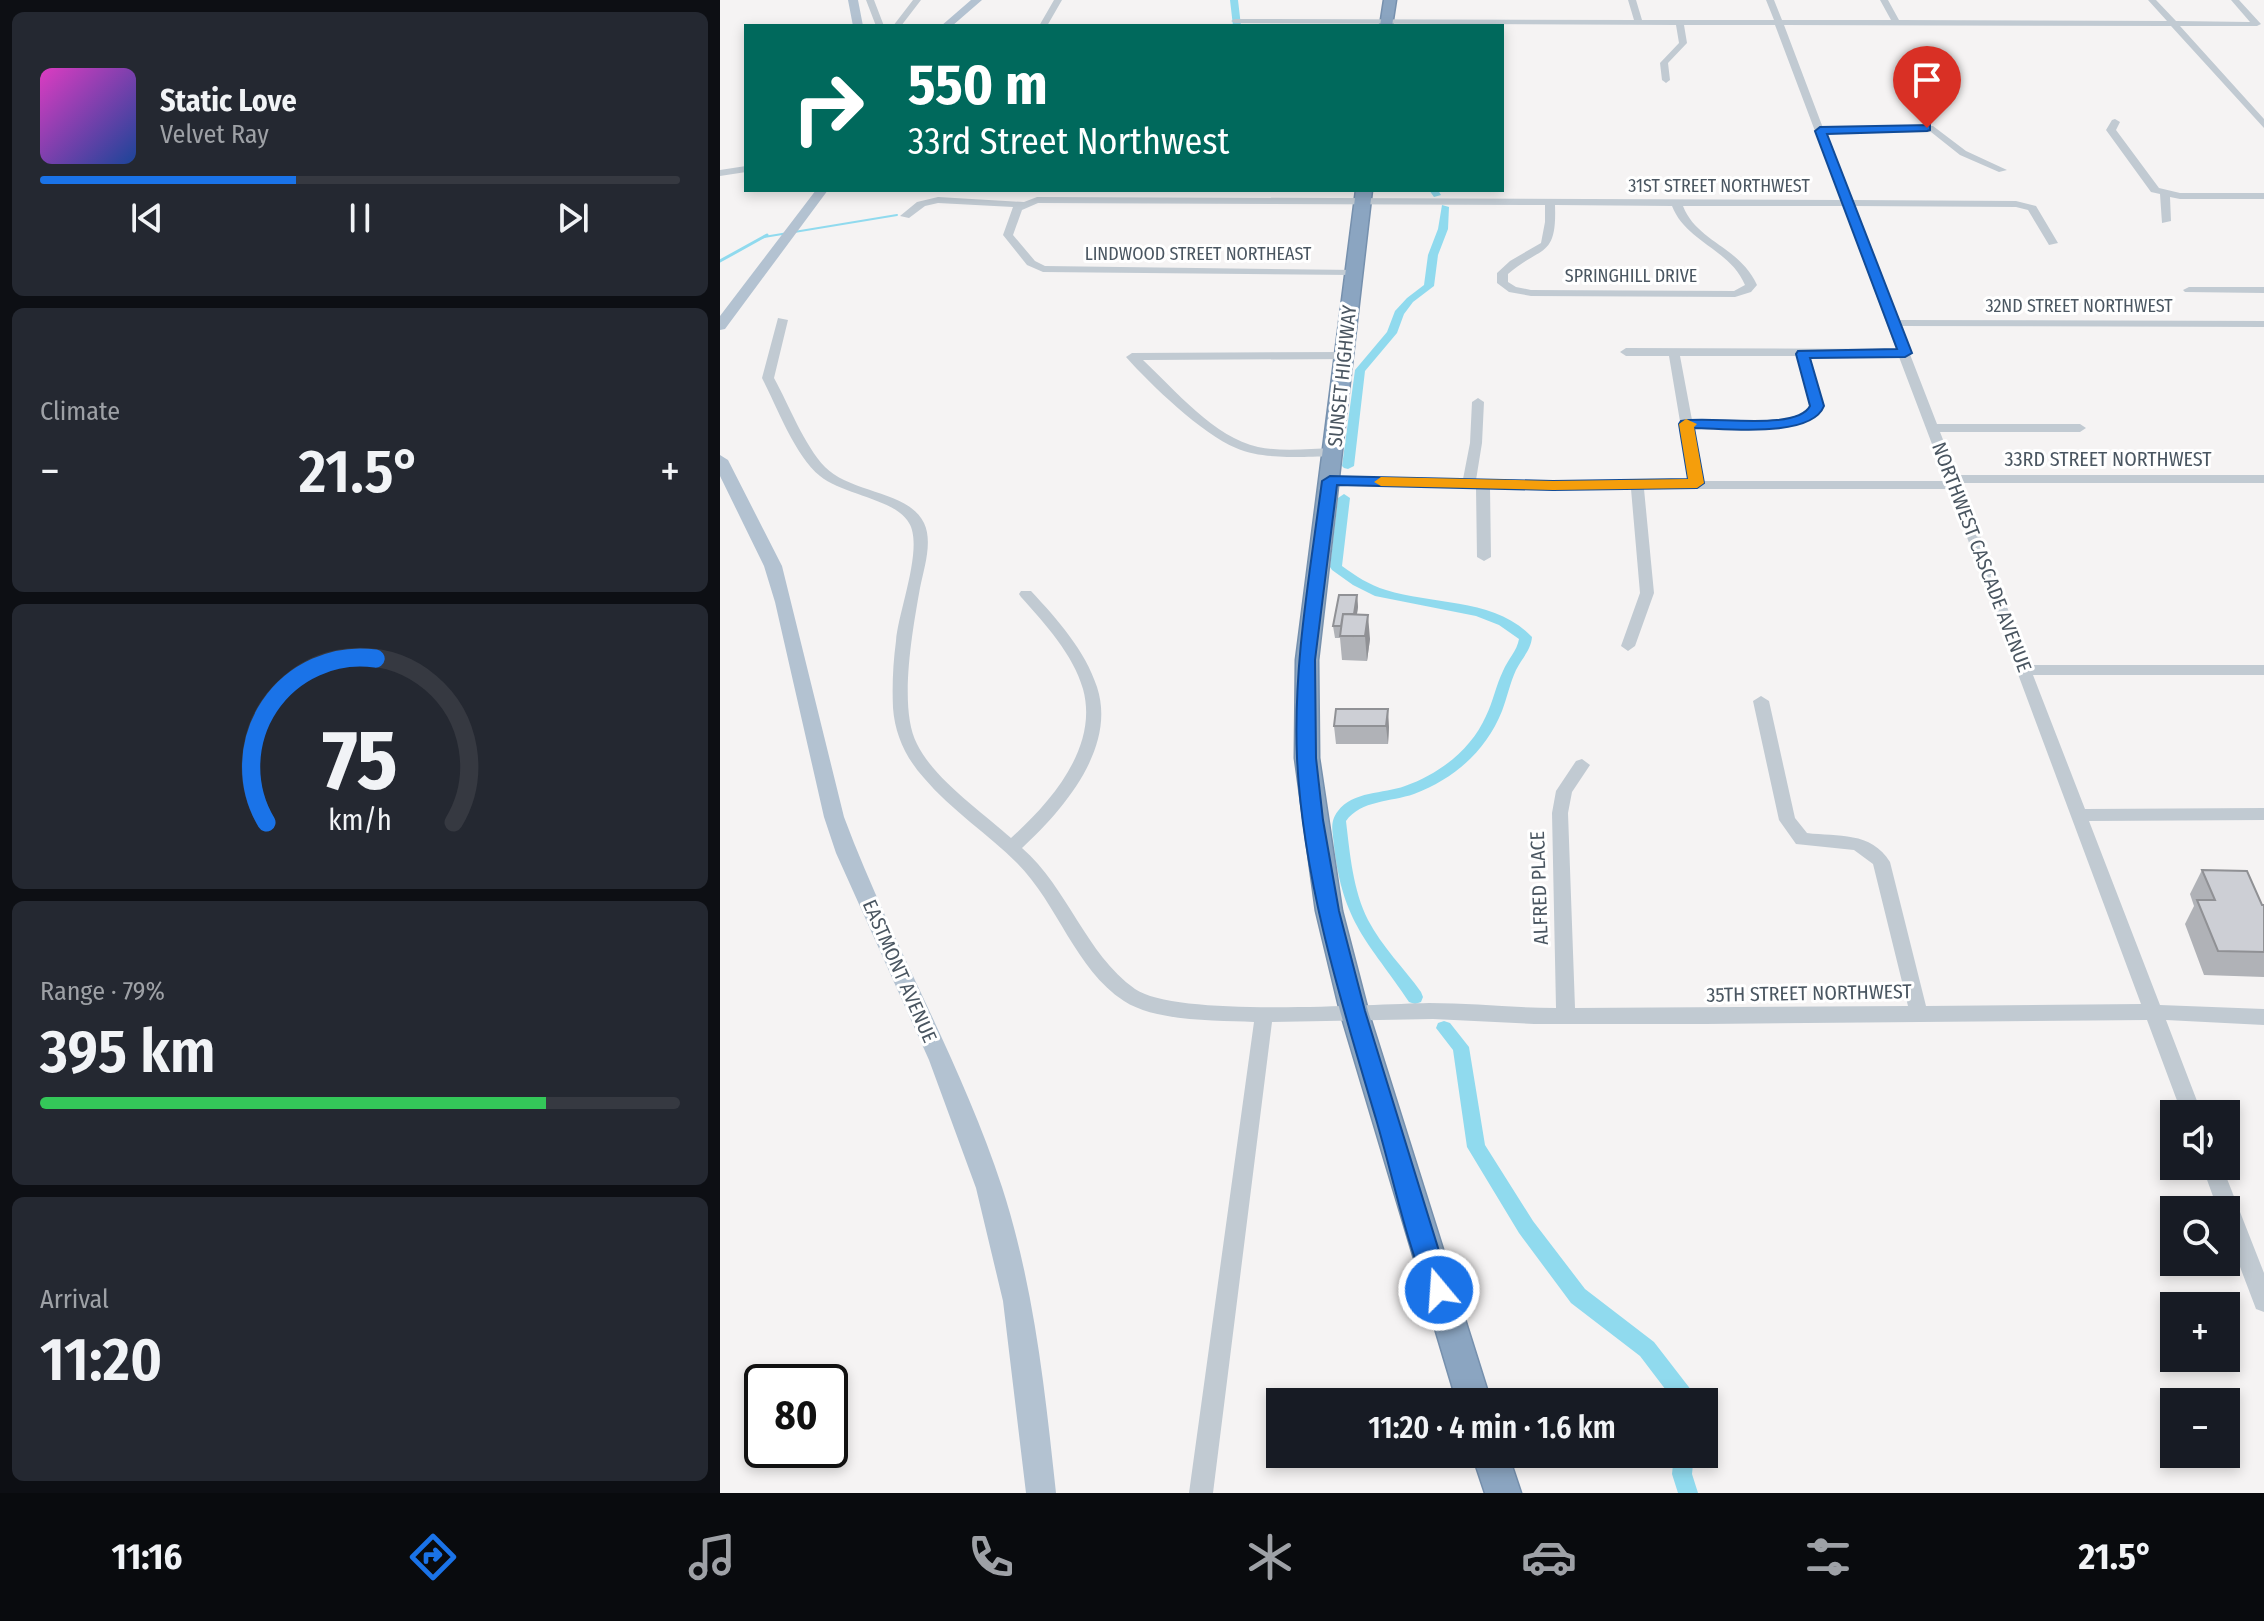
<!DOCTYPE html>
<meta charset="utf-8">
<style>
:root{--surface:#171b24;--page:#242831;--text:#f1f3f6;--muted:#9ea1a6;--line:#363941;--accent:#1a73e8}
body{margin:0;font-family:"Fira Sans Condensed",sans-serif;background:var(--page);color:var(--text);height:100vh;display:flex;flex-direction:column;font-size:30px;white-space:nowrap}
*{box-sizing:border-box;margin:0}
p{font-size:26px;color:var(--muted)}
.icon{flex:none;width:44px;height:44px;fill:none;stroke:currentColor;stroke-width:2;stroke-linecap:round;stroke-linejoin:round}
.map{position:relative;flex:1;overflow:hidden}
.panel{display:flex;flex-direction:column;gap:12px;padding:12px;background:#0d0f14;width:720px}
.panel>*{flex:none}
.hud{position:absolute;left:24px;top:24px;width:760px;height:168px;border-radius:0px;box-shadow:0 4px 12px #0003;background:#00695c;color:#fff;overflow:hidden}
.controls{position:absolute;left:1440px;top:1100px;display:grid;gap:16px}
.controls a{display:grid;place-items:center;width:80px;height:80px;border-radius:0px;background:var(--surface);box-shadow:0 4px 12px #0003;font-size:40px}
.speed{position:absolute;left:24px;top:1364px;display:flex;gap:16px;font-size:40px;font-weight:700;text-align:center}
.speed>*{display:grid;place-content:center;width:104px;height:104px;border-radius:50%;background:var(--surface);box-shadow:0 4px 12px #0003;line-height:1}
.speed .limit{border:4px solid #111;border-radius:12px;background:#fff;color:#111}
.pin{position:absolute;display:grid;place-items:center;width:68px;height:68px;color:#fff;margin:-82px -34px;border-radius:50% 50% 50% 0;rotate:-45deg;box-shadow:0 0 8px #0007}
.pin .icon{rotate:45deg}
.me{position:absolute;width:88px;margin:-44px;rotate:342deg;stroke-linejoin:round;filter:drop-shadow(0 0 6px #0008)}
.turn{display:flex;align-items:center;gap:28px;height:168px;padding:0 32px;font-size:36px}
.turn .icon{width:104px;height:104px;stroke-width:2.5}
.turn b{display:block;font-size:56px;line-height:68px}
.big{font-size:60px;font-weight:600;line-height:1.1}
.panel .tile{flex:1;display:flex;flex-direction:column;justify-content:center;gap:12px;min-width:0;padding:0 28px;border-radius:12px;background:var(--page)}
.panel .dial{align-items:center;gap:0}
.dial svg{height:208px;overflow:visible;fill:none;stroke:var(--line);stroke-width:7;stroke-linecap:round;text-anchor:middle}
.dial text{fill:var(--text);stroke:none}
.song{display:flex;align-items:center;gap:24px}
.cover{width:96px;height:96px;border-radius:12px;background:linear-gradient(135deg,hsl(310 70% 55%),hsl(220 70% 35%))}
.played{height:8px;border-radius:4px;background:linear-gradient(90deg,var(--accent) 40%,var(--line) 40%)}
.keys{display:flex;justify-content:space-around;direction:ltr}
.heat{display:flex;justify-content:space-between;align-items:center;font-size:44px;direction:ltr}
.charge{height:12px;border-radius:6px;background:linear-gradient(90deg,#34c759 79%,var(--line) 0)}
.trip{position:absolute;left:546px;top:1388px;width:452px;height:80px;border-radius:0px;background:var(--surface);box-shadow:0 4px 12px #0003;font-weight:600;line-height:80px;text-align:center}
.dock{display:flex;height:128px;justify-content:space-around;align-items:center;background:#090b0e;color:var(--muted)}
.dock .icon{width:56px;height:56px}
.dock .selected{color:var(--accent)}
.dock b{font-size:36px;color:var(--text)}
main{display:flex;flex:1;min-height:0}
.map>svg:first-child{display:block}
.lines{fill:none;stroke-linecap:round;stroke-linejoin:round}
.stream-far1{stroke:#90daee;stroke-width:2}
.stream{stroke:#90daee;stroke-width:3}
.canal{fill:#90daee;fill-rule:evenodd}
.highway-casing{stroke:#7690ad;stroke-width:3}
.minor{fill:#c1cad2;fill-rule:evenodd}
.major{fill:#b3c2d1;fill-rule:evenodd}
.highway{fill:#8ba5c1;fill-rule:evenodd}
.wall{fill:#b0b2b7}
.shaded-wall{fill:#909195}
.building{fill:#cdcfd5;stroke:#909195;stroke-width:2}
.route{fill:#1a73e8;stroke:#114b97;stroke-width:2}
.slow{fill:#f59e0b}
.labels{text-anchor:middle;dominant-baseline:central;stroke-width:6;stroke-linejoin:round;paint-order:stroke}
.far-street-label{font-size:18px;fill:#4a5661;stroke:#fff}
.street-label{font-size:20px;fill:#4a5661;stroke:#fff}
</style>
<main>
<section class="panel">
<div class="tile">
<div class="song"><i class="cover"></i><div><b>Static Love</b><p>Velvet Ray</p></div></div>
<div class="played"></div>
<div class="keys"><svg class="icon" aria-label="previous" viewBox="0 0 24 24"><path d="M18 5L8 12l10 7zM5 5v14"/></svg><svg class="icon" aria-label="pause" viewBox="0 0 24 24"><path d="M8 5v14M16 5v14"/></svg><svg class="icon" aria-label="next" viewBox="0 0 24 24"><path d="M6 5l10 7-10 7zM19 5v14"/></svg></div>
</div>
<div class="tile"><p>Climate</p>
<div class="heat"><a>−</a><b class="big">21.5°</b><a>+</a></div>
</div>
<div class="tile dial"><svg viewBox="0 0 100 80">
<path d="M14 69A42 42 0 1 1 86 69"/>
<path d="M14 69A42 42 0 0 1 56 6" stroke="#1a73e8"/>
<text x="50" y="56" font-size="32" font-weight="700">75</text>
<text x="50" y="72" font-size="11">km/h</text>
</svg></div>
<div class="tile"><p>Range · 79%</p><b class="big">395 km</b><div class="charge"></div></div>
<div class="tile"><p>Arrival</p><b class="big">11:20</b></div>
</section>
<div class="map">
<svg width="1544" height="1493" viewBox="0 0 1544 1493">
<rect width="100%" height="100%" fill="#f5f3f3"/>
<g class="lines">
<path class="stream-far1" d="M44 237 177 215"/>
<path class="stream" d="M0 261 47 235"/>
<path class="canal" d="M510 0H518L521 26H513Z
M709 190H718L721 195 714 197Z
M722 205 729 207 728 229 718 255 714 286 693 302 684 314 677 333 645 371 634 466 628 469 624 468 622 466 635 370 667 332 675 311 687 298 704 285 708 255 718 229Z
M624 494 630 498 622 566C636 576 649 585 666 590 713 605 776 598 812 637 811 650 802 658 796 670 790 683 787 698 782 711 766 751 734 779 694 794 671 802 641 800 626 821 630 855 633 890 648 920 662 947 684 968 701 992L703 997 701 1002 695 1004 689 1002C648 941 623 924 614 846 613 833 609 822 618 811 633 791 663 794 685 786 719 774 751 750 766 716 773 702 776 685 783 671 788 659 797 651 799 639L779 625 756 616 655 596 633 585 612 570 610 567 618 498Z
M724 1021 730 1023 749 1047 765 1145 813 1221 865 1289 934 1342 975 1395 978 1402H955L920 1356 851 1303 799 1233 747 1147 733 1050 716 1028 718 1023Z
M954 1454H974L972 1474 978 1493H958L952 1474Z"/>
<defs>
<path id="highway" d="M664 0H676L672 26H660Z
M636 190H652L598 660 599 758 622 911 648 1011 771 1402H737L620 1011 596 911 575 758 576 660Z
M752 1454H788L801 1493H765Z"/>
</defs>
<use href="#highway" class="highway-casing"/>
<path class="minor" d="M146 0H154L164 26H156Z
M193 0H201L181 26H173Z
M334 0H342L327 26H319Z
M908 0H916L922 20H1054L1046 0H1054L1062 20H1171L1160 0H1168L1179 20 1447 21 1428 0H1436L1456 21 1530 22 1511 0H1519L1541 24 1537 26H1460L1544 119V128L1451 26 1064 25 1103 128 1213 126 1246 151 1287 170 1279 172 1240 155 1211 132 1105 134 1131 200 1296 201 1316 206 1338 243 1329 245 1308 210 1296 207 1133 206 1177 320 1544 321V327L1179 326 1217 424H1360L1366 428 1360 432H1220L1237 475H1544V483H1240L1309 665H1544V675H1313L1365 809 1544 808V820L1369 821 1440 1005 1544 1009V1025L1446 1020 1482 1114H1462L1427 1020 985 1024H814L713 1019 552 1022 493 1493H469L534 1022C496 1020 436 1022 404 1001 355 969 338 904 297 863 268 834 231 810 204 778 186 758 175 735 173 708 172 686 173 663 176 641 178 612 204 547 189 523 176 499 123 495 100 476 75 456 57 407 42 378L58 318 68 320 54 378C69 405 84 445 105 467 130 493 189 491 204 523 213 542 204 568 200 588 193 628 178 708 197 744 214 779 262 812 291 838 331 802 379 747 363 689 353 654 325 624 301 597L299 594 301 591H311C337 619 365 650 377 687 397 748 343 810 302 848 348 888 365 953 415 989 457 1018 650 1004 709 1003 752 1003 794 1008 836 1008L832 813 836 791 856 761 862 759 870 765 852 792 848 813 855 1008 1188 1006 1153 864 1134 850 1076 844 1059 820 1033 701 1041 696 1049 701 1075 818 1087 833C1118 837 1151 831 1170 862L1206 1006 1421 1004 1229 489H924L934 593 915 646 908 651 901 646 920 593 911 489 770 488 771 557 764 561 757 557 756 488 610 485 603 481 610 477 743 479 750 443 752 402 758 398 764 402 762 443 756 480 970 481 949 356H906L900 352 906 348 1176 349 1123 206H963C977 242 1019 246 1037 285L1031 292 1015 297 811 296 789 292 777 283V273L790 261 821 243 825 222V205L318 203 302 210 293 235 315 261 325 266 637 270 638 272 633 275 323 272 307 265 283 235 293 207 218 203 205 206 189 218 180 216 197 202 218 197 304 202 317 197 1121 200 1055 25H964L967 43 948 63 950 80 946 83 942 80 940 63 959 43 956 25 515 23 511 21 515 19 914 20ZM835 205 952 206C966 242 1010 249 1025 285L1014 291 811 290 796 287 788 282V274C821 245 837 259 835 205ZM960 356H1078L1090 400 1088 411C1051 428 1011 421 972 420ZM1090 356 1179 357 1226 481H983L974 428C1017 429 1058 434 1098 416L1102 400Z
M1395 119 1400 122 1396 130 1439 188 1460 193H1544V199H1460L1450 197 1451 221 1442 223 1440 194 1431 192 1386 130 1392 120Z
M26 166V172L0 176V170Z
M1469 287H1544V293L1465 292 1463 290Z
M624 352 630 356 628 359 423 360C454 389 495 438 538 447 562 452 588 449 613 448L619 452C610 458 595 456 584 457 561 457 537 457 516 448 482 434 431 385 406 357L412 353Z
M1482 1166H1502L1544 1273V1312L1536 1309 1506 1230V1210H1498Z"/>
<path class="major" d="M128 0H138L143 26H133Z
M251 0H262L232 26H221Z
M96 190H108L5 329 0 330V316Z
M0 455 8 460 62 566 124 817C171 943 240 1059 282 1187 314 1286 325 1390 336 1493H306L283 1301 256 1188 209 1060 116 853 104 817 55 602 44 566 0 476Z"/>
<use href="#highway" class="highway"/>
</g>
<path class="wall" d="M637 595 638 607 637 614 650 639 647 661 622 660 620 638H615L613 626Z
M616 709 669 727 668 744H616L614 726Z
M1482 870 1542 905H1544V977L1484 975 1465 924 1474 906 1470 894Z"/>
<path class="shaded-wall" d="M637 595 638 607 633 638 632 626Z
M648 615 650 639 647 661 645 636Z
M668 709 669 727 668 744 666 726Z"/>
<path class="building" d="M619 595H637L634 614H623L621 626H613Z
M623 614 648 615 645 636H620Z
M616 709H668L666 726H614Z
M1482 870 1527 871 1542 905H1544V952L1498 951 1477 900H1495Z"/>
<path class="route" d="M1210 125V130L1207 131 1107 134 1192 353 1185 357 1090 358 1104 406C1091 439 1004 428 974 428L984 483 977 488 833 490 617 485 595 660 596 758 603 820 619 911 645 1011 731 1290 728 1299 719 1302 710 1299C686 1243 673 1177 656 1119 621 1002 583 881 577 758 573 665 590 573 602 481L610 476 833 481 968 479 959 424 961 421C989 415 1076 432 1090 406L1076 354 1078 351 1177 349 1095 131 1100 127Z"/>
<path class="slow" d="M966 419 977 424 974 427 984 483 977 488 833 490 661 486 654 482 661 477 833 481 968 479 959 424Z"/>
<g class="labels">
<g class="far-street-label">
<text x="999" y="186">31ST STREET NORTHWEST</text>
<text x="478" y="254">LINDWOOD STREET NORTHEAST</text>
<text x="911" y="276">SPRINGHILL DRIVE</text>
<text x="1359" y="306">32ND STREET NORTHWEST</text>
</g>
<g class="street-label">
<text transform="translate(622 376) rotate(-84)">SUNSET HIGHWAY</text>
<text x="1388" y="459">33RD STREET NORTHWEST</text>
<text transform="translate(1262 557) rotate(69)">NORTHWEST CASCADE AVENUE</text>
<text transform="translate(819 888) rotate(-92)">ALFRED PLACE</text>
<text transform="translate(180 971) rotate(66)">EASTMONT AVENUE</text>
<text transform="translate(1089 993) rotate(-1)">35TH STREET NORTHWEST</text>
</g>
</g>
</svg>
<div class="controls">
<a><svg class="icon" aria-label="sound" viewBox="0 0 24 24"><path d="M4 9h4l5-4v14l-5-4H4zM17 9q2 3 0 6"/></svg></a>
<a><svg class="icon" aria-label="search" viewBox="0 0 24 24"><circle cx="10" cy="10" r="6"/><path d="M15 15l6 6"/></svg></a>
<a>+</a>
<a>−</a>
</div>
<div class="speed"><div class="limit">80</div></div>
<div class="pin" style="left:1207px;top:128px;background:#d93025"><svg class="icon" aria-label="arrive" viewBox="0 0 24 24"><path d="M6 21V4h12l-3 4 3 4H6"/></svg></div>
<svg class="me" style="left:719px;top:1290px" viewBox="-20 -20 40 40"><circle r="17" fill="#1a73e8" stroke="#fff" stroke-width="3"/><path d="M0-11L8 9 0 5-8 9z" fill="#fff"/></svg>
<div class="trip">11:20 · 4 min · 1.6 km</div>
<div class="hud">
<div class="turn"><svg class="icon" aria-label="right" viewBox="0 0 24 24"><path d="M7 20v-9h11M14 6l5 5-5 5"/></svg><div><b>550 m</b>33rd Street Northwest</div></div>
</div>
</div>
</main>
<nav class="dock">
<b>11:16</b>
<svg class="icon selected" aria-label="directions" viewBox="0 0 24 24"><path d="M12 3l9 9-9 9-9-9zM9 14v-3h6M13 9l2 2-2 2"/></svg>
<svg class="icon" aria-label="music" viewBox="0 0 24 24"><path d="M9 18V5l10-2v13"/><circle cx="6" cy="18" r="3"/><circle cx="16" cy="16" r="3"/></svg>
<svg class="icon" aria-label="phone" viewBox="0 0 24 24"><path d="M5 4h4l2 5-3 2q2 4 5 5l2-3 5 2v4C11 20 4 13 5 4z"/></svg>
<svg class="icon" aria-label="climate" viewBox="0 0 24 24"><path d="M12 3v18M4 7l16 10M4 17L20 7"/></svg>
<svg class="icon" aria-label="car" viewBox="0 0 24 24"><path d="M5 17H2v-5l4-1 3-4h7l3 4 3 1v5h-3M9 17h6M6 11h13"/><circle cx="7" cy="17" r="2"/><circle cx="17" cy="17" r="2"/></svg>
<svg class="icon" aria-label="filters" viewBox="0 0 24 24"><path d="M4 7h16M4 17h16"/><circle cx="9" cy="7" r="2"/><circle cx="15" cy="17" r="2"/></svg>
<b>21.5°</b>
</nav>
